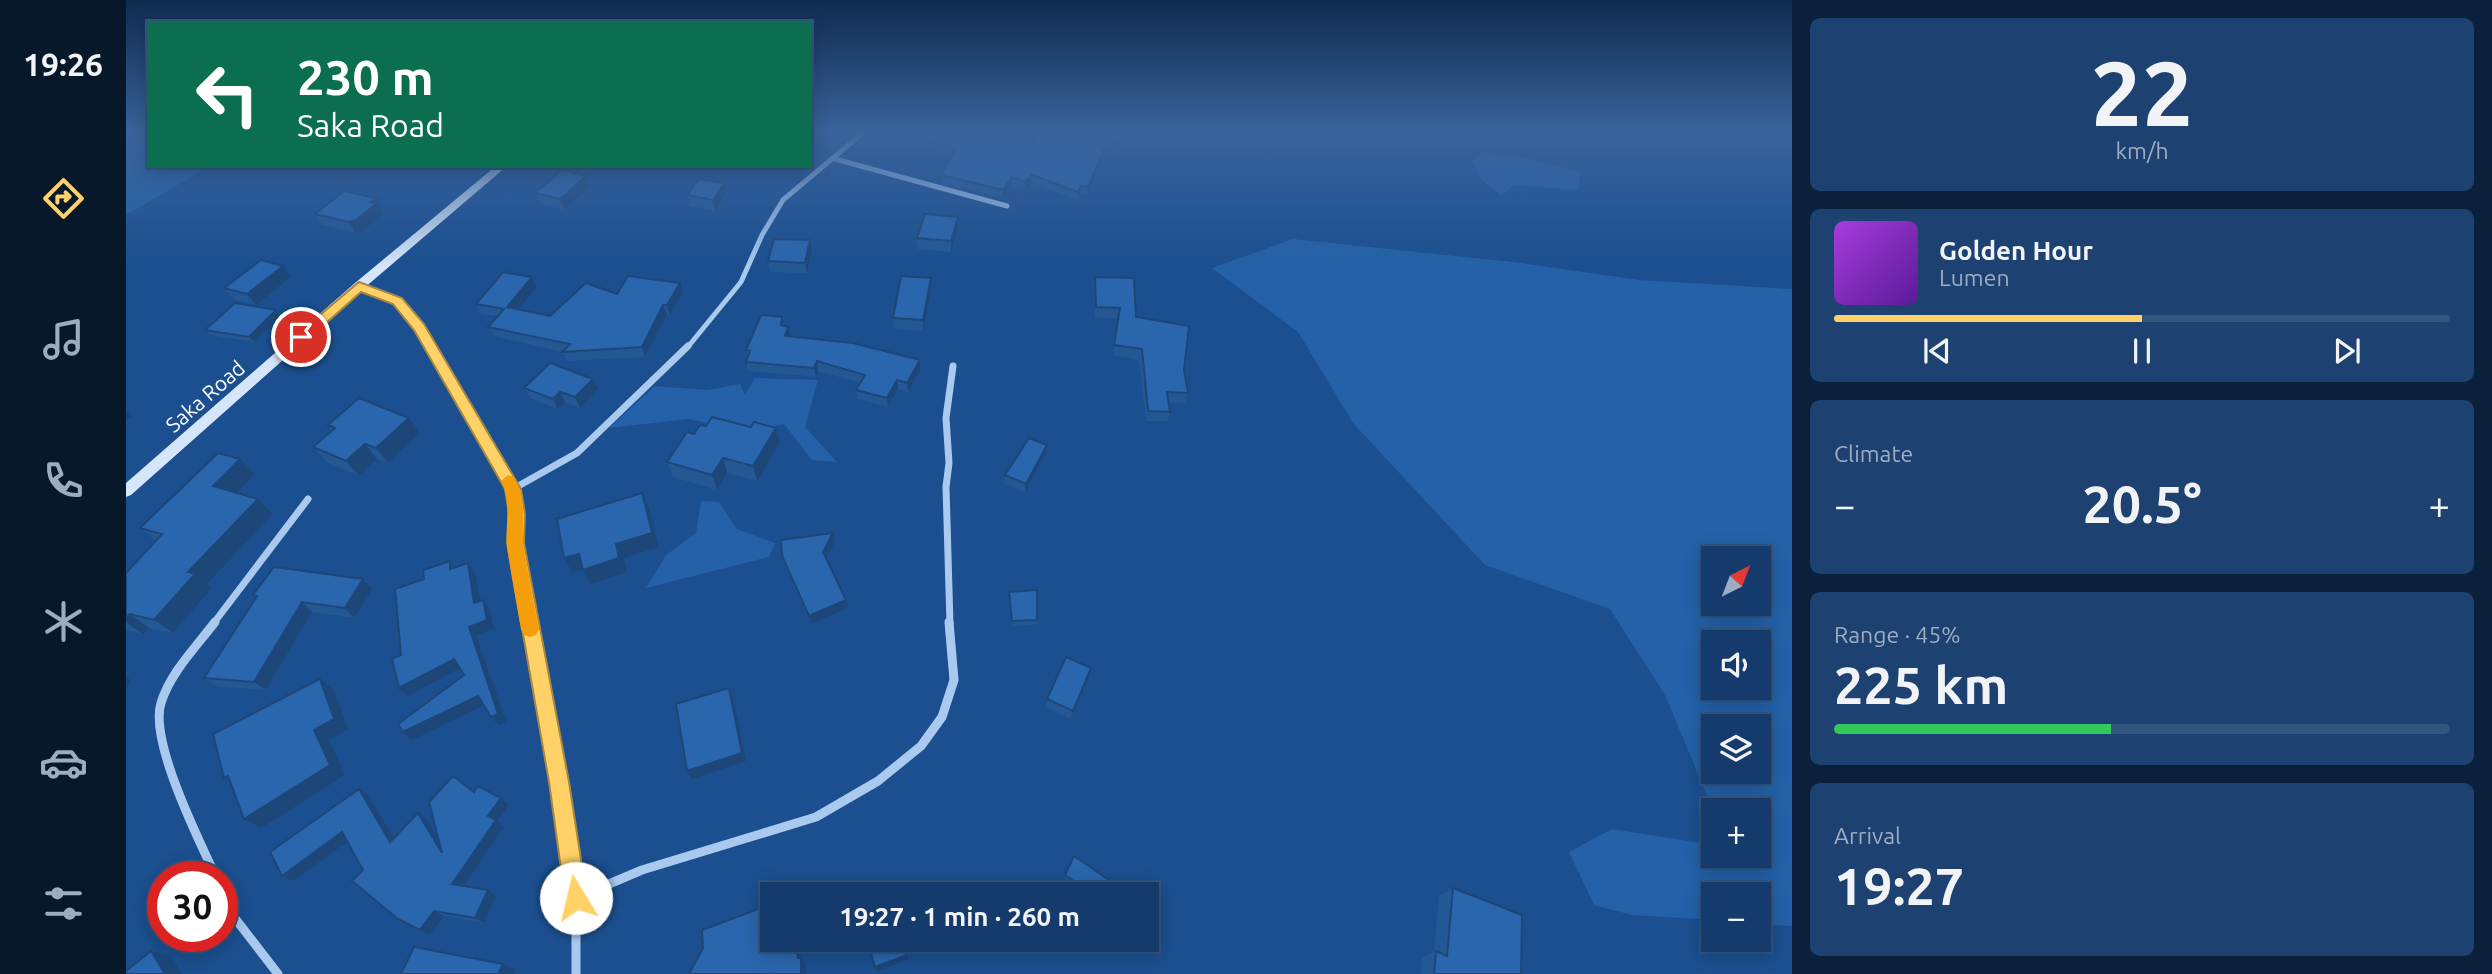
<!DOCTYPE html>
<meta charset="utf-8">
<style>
:root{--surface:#143b6b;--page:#1d4271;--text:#f1f3f6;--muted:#9dadc1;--line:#33557e;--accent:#ffd166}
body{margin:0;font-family:Ubuntu,sans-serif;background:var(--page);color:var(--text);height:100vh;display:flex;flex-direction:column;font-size:26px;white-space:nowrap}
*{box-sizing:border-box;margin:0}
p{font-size:23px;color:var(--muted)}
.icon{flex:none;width:38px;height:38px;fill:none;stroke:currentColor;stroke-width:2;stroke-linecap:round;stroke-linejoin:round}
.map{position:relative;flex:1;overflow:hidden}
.drawer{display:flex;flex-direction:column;gap:18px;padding:18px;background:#0b203b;width:700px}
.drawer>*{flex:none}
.hud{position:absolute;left:21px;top:21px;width:665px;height:147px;border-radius:0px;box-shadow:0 4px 18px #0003,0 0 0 2px var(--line);background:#0b6e4f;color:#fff;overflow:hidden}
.needle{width:46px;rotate:42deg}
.fabs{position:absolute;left:1575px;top:546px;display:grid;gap:14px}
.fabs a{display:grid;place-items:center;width:70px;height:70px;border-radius:0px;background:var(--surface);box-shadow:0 4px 18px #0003,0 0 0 2px var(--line);font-size:35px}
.speed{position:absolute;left:21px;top:861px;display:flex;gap:14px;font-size:35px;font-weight:700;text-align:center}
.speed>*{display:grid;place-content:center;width:91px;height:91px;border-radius:50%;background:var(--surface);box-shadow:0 4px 18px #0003,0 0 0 2px var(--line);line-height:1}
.speed .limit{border:10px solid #d22;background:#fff;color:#111}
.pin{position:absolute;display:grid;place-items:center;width:60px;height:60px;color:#fff;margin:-30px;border:4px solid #fff;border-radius:50%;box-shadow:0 2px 7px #0007}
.me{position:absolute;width:77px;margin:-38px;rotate:351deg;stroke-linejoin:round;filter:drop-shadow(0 0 5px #0008)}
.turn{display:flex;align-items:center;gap:24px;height:147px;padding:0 35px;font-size:32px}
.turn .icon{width:91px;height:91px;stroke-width:2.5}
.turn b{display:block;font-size:49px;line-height:60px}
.big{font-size:52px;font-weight:600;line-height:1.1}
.drawer .tile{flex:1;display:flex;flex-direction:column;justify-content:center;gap:10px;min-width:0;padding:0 24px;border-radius:10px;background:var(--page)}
.drawer .dial{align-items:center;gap:0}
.dial b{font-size:91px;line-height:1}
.song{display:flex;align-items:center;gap:21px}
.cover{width:84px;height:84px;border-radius:10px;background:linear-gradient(135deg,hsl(280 70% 55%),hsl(270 70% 35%))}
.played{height:7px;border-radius:4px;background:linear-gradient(90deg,var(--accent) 50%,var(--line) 50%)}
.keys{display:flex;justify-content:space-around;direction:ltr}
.heat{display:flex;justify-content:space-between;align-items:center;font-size:38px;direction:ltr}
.charge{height:10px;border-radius:5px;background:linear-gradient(90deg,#34c759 45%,var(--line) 0)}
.trip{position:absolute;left:634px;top:882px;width:399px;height:70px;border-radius:0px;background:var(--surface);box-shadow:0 4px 18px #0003,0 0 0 2px var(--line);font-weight:600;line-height:70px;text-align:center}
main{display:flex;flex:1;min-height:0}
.tab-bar{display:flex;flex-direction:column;width:126px;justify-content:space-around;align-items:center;background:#08182b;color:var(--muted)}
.tab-bar .icon{width:49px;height:49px}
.tab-bar .current{color:var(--accent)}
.tab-bar b{font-size:32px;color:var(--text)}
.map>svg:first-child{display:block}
.green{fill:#2461a8;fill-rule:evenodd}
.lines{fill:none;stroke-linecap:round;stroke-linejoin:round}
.street-far2{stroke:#a9c9ee;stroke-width:5}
.street-far1{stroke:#a9c9ee;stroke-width:7}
.street{stroke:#a9c9ee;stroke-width:9}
.secondary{fill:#d6e6fa;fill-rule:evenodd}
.wall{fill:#245895}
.shaded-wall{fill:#1d4779}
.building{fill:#2a66ad;stroke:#1d4779;stroke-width:2}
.route{fill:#ffd166;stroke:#a68842;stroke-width:2}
.slow{fill:#f59e0b}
.labels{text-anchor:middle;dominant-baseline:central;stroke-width:7;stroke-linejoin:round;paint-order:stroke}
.street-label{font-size:21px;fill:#fff;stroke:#1b4f8f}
</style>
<main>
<nav class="tab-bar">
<b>19:26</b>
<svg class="icon current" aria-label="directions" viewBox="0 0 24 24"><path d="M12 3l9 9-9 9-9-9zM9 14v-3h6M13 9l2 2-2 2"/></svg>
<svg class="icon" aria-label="music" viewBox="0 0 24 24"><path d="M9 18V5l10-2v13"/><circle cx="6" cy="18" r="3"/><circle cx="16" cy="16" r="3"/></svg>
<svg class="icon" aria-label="phone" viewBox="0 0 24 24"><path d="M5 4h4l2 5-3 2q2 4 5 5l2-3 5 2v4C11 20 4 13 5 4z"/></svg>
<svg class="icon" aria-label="climate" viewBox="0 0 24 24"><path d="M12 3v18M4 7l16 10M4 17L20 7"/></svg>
<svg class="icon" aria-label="car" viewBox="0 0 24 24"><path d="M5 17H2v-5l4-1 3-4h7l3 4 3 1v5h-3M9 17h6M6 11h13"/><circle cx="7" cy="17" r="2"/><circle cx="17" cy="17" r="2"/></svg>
<svg class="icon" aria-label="filters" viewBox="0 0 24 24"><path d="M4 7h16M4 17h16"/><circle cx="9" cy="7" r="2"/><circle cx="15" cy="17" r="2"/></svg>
</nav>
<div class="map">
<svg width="1666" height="974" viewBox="0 0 1666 974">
<rect width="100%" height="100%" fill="#1b4f8f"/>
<path class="green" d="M0 131H23V166H84L0 215Z
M1356 152 1393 157 1454 171 1453 190 1388 185 1375 195 1356 180 1345 162Z
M1167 239 1387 262 1513 280 1666 289V926L1633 924V894H1587V920L1506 915 1468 905 1443 852 1486 829 1587 845V856H1633V810H1587L1539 695 1484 609 1359 565 1227 423 1172 332 1086 268ZM1633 558V604H1587V558ZM1587 642H1633V688H1587ZM1587 726H1633V772H1587Z
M629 378 692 380 679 427 711 462 686 460 658 424 626 432 562 419 483 428 529 386 581 390 614 384 619 395Z
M575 501 593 502 611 529 649 543 643 557 520 588 540 555 570 533Z"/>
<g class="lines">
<path class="street-far2" d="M709 159 881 206
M233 286C276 301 281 310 304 348
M561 348 615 282 636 235 657 200 739 131"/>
<path class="street-far1" d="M303 346 387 489 391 515 389 543 404 624
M387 489 451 453 562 346
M87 624 182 499
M824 624 820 487 823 463 820 418 827 366"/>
<path class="street" d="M89 622C70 647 44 673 35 703 23 741 73 840 90 877
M404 622 433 782 450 898V974
M96 892 108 917 152 974
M450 898 516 870 690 817 752 781 795 746 816 717 828 680 823 622"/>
<path class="secondary" d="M370 166H381L237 289 5 495 0 497V483L229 283Z"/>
</g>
<path class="wall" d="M912 131H993L984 158 977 157 961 195 954 193 951 200 906 183 899 190 885 185 876 198 815 183V175L826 155 801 148V141L908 140Z
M464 187 438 210 414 203 409 193Z
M600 193 589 211 564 206 561 195Z
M250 198 256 209 255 210 257 214 237 231 229 233 196 225 189 214Z
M832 228 825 252 792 249 791 238Z
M684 240 686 251 681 273 644 272 642 261Z
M157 266 165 277 130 305 107 299 98 288Z
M969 277 1010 317 1058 370 1062 393 1059 403 1042 402 1044 412 1041 421H1020L1013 360 987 355 992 319 969 317 968 288Z
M805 278V288L797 331 768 329 767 318Z
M411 287 392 310 424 316 491 294 557 293 544 315 541 314 519 357 441 361 436 352 368 336 362 327 372 316 355 314 350 304Z
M154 316 128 342 84 335 79 330Z
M658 326 662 327 664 336 794 370 782 392 772 389 762 407 732 399 730 390 735 383 692 371 690 377 622 371 620 362 622 356 620 350Z
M398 388 472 389 454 408 439 402 432 409 404 398Z
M202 425 294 433 262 463 251 459 233 476 201 462 187 447 206 430Z
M568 434 654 443 631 481 601 473 591 490 547 477 541 462Z
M921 445 920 453 899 492 878 484 879 475Z
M129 474 110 493 147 514 81 584 86 588 47 633 23 628 17 634 0 630V573L30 541 14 528Z
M709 542 700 558 720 600 722 608 685 624 658 564 656 556Z
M237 579 247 589 228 618 186 612 140 690 90 686 78 678 130 597 127 595Z
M883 592 911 620V624L886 626Z
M965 668 963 677 945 719 919 707 921 699Z
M348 792 375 798 383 805 371 821 378 827 338 886 362 890 370 896 358 923 318 916 304 935 237 870 222 842 168 881 243 796 268 838 301 820 312 838Z
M948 856 976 894H961L938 878Z
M1327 888 1395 974H1295L1296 958 1308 952 1313 896Z"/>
<path class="shaded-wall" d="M992 131H993L984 158 985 150Z
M978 149 977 157 961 195 962 187Z
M906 175V183L899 190V182Z
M460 176 464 187 438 210 434 199Z
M886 177 885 185 876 198 877 190Z
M598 183 600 193 589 211 587 200Z
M955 186 954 193 951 200 952 192Z
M250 198 256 209 255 210 257 214 237 231 229 233 223 222Z
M832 217V228L825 252V241Z
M684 240 686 251 681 273 679 263Z
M157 266 165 277 130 305 121 294Z
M406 277 411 287 386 317 381 307Z
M805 278V288L797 331V320Z
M554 283 557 293 544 315 541 305Z
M537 305 541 314 519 357 516 347Z
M150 310 154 316 128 342 123 337Z
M662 327 664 336H659Z
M794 360V370L782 392 781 383Z
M691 361 692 371 690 377 688 368Z
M467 379 472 389 454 408 449 397Z
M771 380 772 389 762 407 761 398Z
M434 392 439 402 432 409 427 399Z
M0 410 6 416 0 420Z
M283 418 294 433 262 463 250 448Z
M650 428 654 443 631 481 627 466Z
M239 444 251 459 233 476 220 461Z
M921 445 920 453 899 492 900 484Z
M597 458 601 473 591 490 586 475Z
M114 459 129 474 103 501 87 486Z
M516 493 523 508 533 547 497 558 501 572 465 584 457 570 490 544Z
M132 499 147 514 81 584 86 588 47 633 28 620 62 572Z
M707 533 709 542 699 560 697 552Z
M453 554 462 568 447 573 438 558Z
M342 563 349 572 356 611 348 603Z
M237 579 247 589 228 618 219 608Z
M357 600 364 609 368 629 350 635 380 721 373 725 365 717 343 627Z
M720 600 722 608 685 624 683 616Z
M176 602 186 612 140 690 128 682Z
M4 614 23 628 17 634 0 622V618Z
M328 659 336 667 282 696 273 688Z
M965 668 963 677 945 719 947 711Z
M0 677 5 680 0 690Z
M194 679 208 690 222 729 203 740 219 775 135 828 118 819 188 730Z
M603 688 607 696 620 761 566 779 561 771Z
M352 696 360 704 286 740 277 732Z
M233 789 243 796 274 848 264 842Z
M375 798 383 805 371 821 378 827 336 889 326 884 362 816Z
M292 813 301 820 325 859 316 853Z
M216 832 227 838 168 881 156 876Z
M362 890 370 896 358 923 349 918Z
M308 911 318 916 304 935 294 930Z
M668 940H671L675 958V957L680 964V974H675Z
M25 951 45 957 56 974H39Z
M781 955 782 959 751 972 749 967Z
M377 964 390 970 389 974H372Z"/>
<path class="building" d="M810 131H881L908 140 912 131H992L985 150 978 149 962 187 955 186 952 192 906 175 899 182 886 177 877 190 815 175 829 149 801 141Z
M436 170 460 176 434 199 409 193Z
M573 179 598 183 587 200 561 195Z
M218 191 250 198 245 202 251 203 230 220 223 222 189 214Z
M799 214 832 217 825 241 791 238Z
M648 239 684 240 679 263 642 261Z
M135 260 157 266 121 294 98 288Z
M377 272 406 277 381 307 424 316 460 283 491 294 502 276 554 283 541 305H537L516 347 436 352 444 344 362 327 378 309 350 304Z
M775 276 805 278 797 320 767 318Z
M969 277 1008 278 1010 317 1063 326 1058 370 1062 393 1041 392 1044 412 1022 411 1016 349 988 345 994 308 970 307Z
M109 303 150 310 123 337 79 330Z
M635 315 656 317 655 325 662 327 659 336 727 343 794 360 781 383 771 380 761 398 730 390 739 375 691 361 688 368 620 362 624 351 620 350Z
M424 363 467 379 449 397 434 392 427 399 398 388Z
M233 398 283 418 250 448 239 444 220 461 187 447 209 428 202 425Z
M586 417 625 427 628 422 650 428 627 466 597 458 586 475 541 462 561 432 568 434 574 425 580 426Z
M903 438 921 445 900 484 879 475Z
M92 453 114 459 87 486 132 499 62 572 69 574 28 620 4 614 0 618V573L36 534 14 528Z
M516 493 526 533 490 544 493 558 457 570 453 554 438 558 431 519Z
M707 533 697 552 720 600 683 616 656 556 655 540Z
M324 561V569L342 563 348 603 357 600 361 620 343 627 372 714 365 717 352 696 277 732 272 724 338 675 328 659 273 688 266 659 275 655 269 589 298 579 297 570Z
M148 567 237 579 219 608 176 602 128 682 78 678 131 596 127 595Z
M911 590V620L886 621 883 592Z
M940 657 965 668 947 711 921 699Z
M194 679 208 719 188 730 204 765 118 819 102 776 98 778 87 734Z
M603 688 616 753 561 771 550 704Z
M327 776 348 792 352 786 375 798 362 816 370 820 326 884 362 890 349 918 308 911 294 930 272 919 226 881 237 870 216 832 156 876 144 852 233 789 264 842 292 813 316 853 303 802Z
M948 856 983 880 976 894H967L939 875Z
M1327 888 1396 915 1395 974H1308L1310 951 1321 956Z
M646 904V940H668L672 958 675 957V974H563L577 948 576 930Z
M741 940H776L781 955 749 967Z
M288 947 377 964 372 974H275Z
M25 951 39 974H0V971Z"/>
<linearGradient id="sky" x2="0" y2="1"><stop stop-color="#0f2b4f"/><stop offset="0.49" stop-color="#39639b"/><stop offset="1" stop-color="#39639b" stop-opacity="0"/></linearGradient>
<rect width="1666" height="267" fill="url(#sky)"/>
<path class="route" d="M233 282 276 298 298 324 395 489 399 514 398 543 443 782 461 898 458 905 450 909 442 905 439 898 423 782 381 543 383 514 379 489 288 330 267 304 235 292 180 341H170L168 337Z"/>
<path class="slow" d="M382 475 388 477C403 502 394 520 398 547 402 574 408 602 413 629L410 635 404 637 398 635 395 629C390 601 385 574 381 546 379 523 386 503 375 481Z"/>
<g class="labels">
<g class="street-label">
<text transform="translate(79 396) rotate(-41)">Saka Road</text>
</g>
</g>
</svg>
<div class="fabs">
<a><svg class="needle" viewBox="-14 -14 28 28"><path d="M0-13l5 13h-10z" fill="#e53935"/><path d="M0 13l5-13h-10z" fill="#9dadc1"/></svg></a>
<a><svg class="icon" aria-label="sound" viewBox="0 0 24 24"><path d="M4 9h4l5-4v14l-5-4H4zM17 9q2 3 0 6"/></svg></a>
<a><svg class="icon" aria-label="layers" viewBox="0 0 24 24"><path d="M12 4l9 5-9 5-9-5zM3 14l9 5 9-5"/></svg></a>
<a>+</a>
<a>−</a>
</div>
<div class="speed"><div class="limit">30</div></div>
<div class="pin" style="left:175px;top:337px;background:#d93025"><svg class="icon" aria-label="arrive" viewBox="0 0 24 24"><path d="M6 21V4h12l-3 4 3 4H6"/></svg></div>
<svg class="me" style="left:450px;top:898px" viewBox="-20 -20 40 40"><circle r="19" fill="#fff"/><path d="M0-13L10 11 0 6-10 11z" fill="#ffd166"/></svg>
<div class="trip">19:27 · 1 min · 260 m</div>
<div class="hud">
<div class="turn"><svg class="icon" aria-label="left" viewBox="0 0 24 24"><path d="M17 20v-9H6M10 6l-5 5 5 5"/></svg><div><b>230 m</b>Saka Road</div></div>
</div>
</div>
<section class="drawer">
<div class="tile dial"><b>22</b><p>km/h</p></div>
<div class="tile">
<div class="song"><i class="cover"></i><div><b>Golden Hour</b><p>Lumen</p></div></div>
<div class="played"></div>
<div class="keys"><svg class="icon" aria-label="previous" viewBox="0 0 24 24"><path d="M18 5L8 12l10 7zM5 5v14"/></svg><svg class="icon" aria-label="pause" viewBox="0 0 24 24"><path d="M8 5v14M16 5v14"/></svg><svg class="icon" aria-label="next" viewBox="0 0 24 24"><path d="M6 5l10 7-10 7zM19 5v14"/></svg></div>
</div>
<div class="tile"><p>Climate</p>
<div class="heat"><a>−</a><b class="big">20.5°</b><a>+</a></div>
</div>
<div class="tile"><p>Range · 45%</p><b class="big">225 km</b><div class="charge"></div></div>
<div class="tile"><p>Arrival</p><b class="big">19:27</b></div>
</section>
</main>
